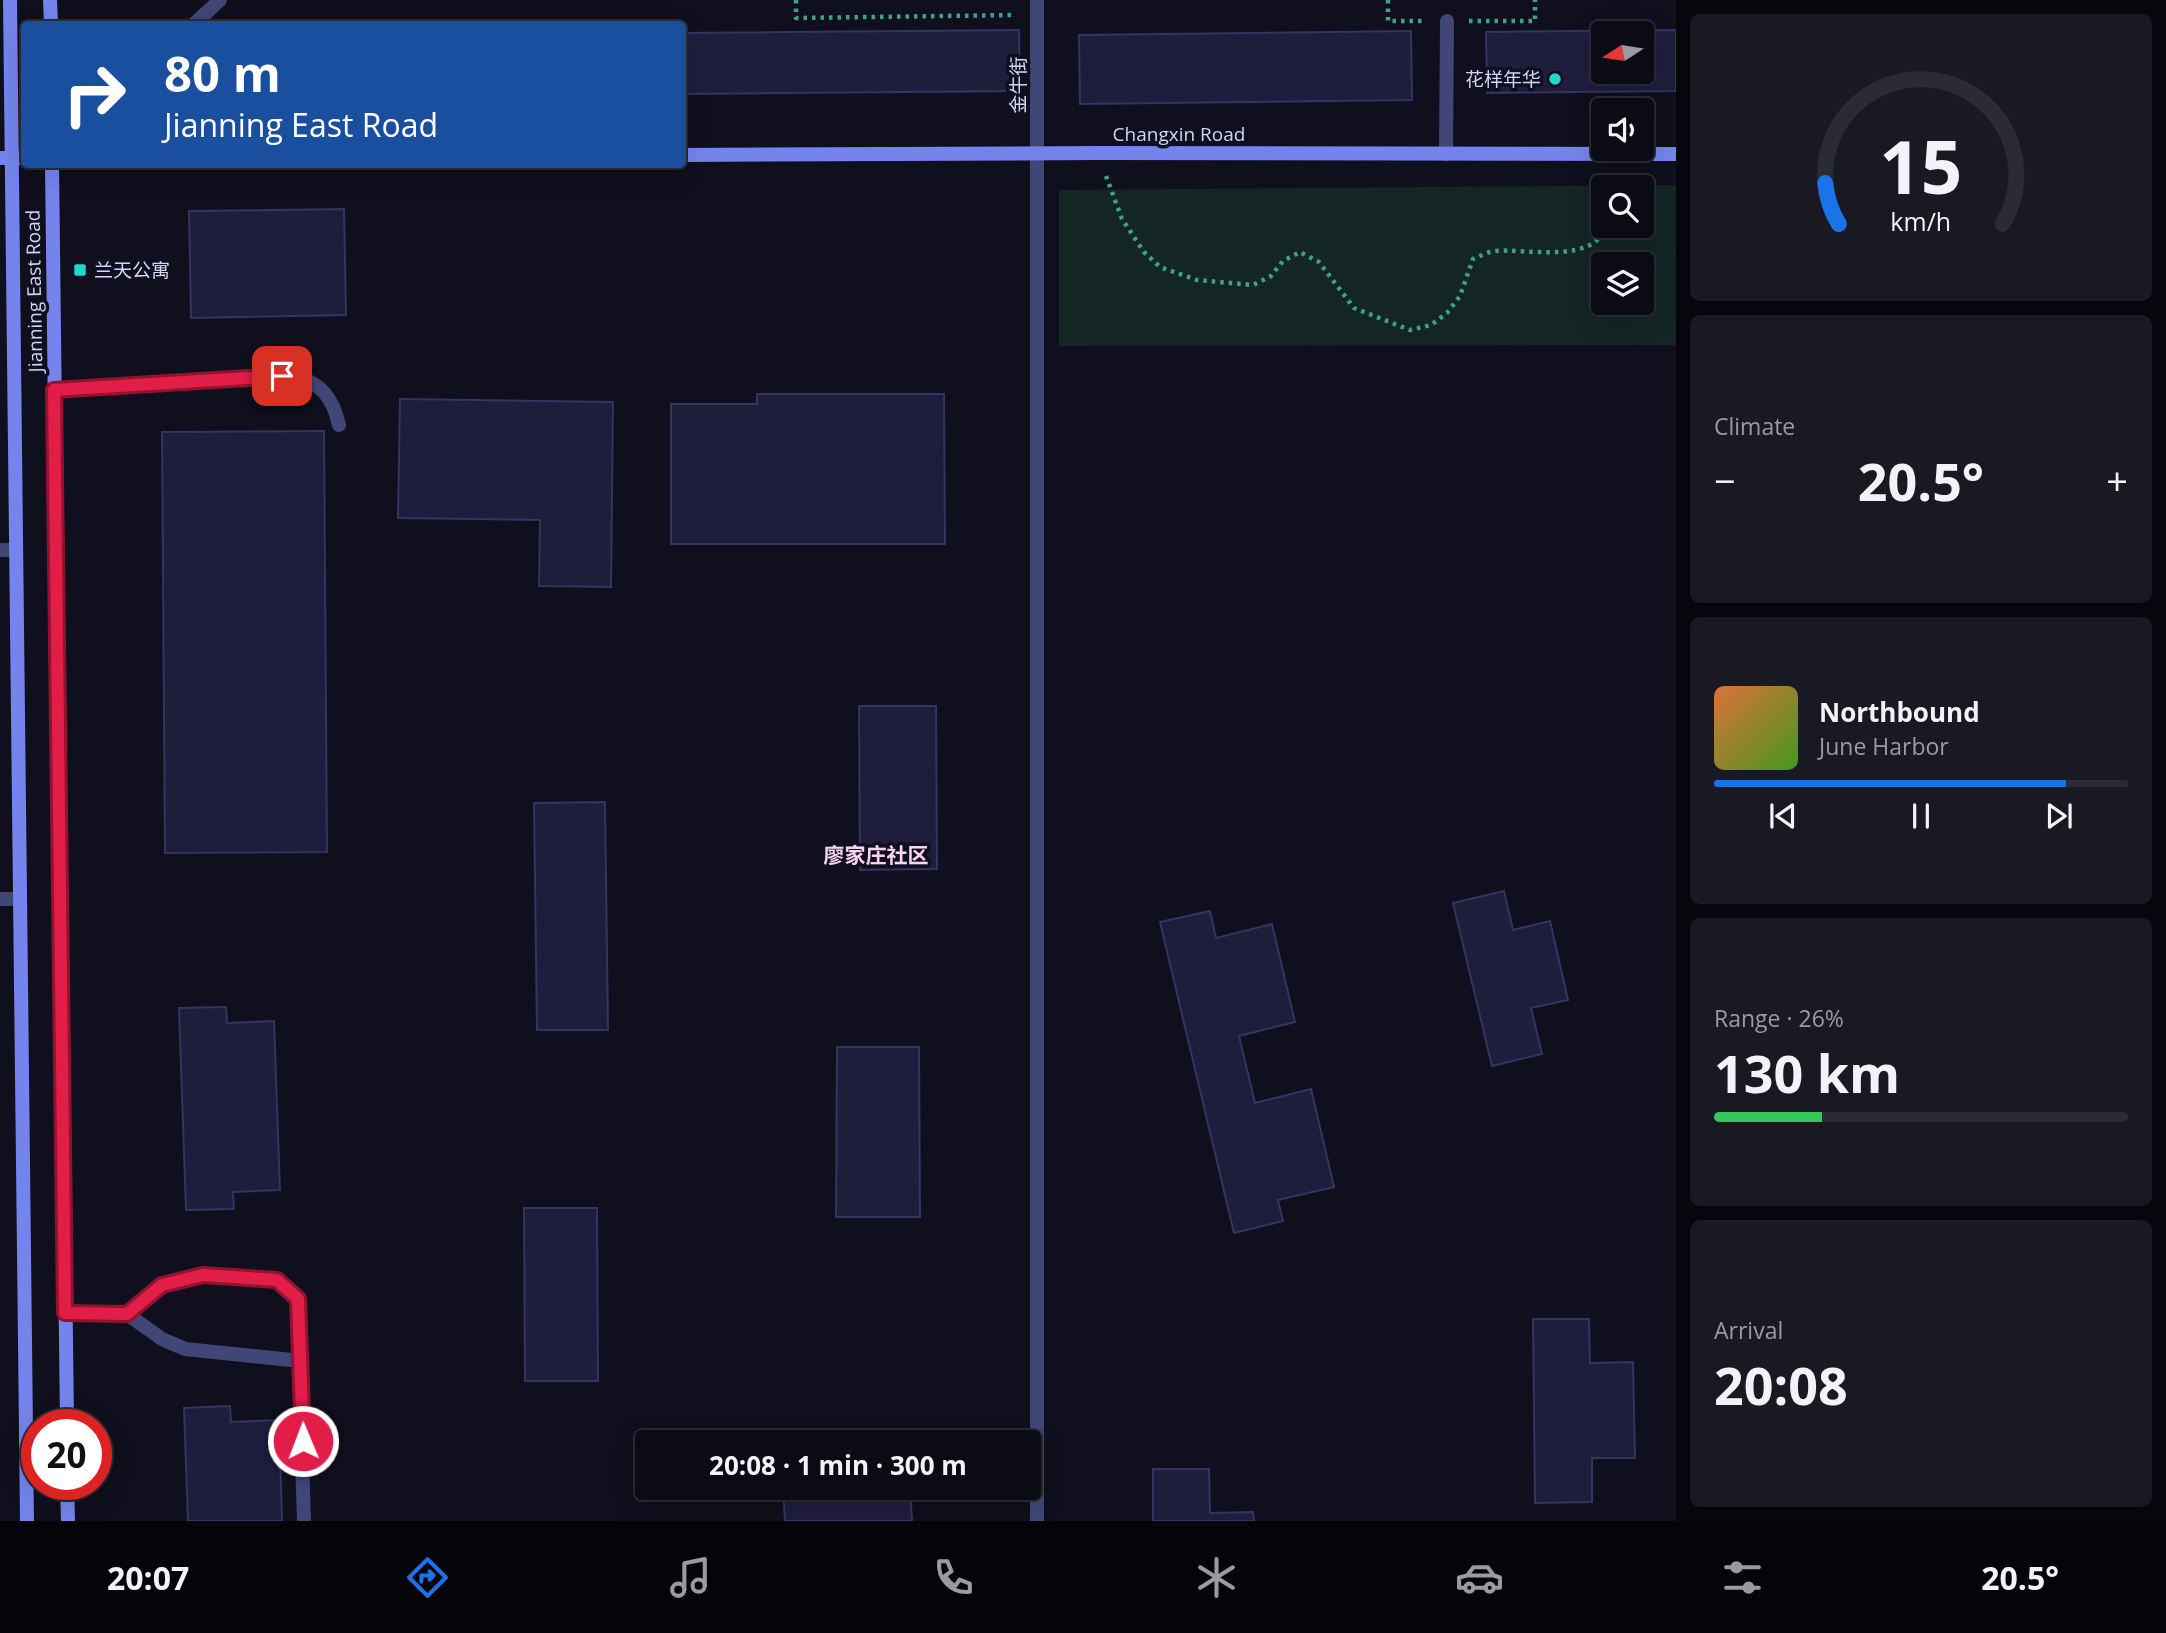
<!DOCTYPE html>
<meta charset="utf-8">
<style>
:root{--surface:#0b0b16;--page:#191923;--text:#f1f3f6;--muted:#9a9ba1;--line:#2b2b35;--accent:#1a73e8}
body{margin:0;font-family:"Open Sans","Noto Sans SC",sans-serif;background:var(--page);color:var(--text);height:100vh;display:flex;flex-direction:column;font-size:26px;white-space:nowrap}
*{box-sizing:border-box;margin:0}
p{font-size:23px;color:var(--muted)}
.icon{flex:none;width:38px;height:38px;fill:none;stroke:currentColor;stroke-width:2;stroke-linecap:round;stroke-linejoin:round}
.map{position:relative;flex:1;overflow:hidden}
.details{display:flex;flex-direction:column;gap:14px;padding:14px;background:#06060c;width:490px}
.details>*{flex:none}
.top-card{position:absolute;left:21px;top:21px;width:665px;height:147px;border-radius:7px;box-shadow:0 7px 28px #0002,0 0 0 2px var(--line);background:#1a4fa0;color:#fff;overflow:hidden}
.needle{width:46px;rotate:258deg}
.buttons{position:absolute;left:1591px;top:21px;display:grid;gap:14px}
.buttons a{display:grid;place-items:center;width:63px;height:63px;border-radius:7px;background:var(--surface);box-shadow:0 7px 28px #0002,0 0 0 2px var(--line);font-size:35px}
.speed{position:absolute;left:21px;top:1409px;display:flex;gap:14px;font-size:35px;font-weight:700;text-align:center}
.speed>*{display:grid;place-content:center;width:91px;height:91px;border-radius:50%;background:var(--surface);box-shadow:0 7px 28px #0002,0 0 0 2px var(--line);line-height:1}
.speed .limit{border:10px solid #d22;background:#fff;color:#111}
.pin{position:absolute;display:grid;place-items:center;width:60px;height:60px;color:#fff;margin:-30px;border-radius:14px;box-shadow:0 4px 10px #0006}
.me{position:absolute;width:77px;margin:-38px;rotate:359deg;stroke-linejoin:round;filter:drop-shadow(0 0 5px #0008)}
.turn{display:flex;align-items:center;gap:24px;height:147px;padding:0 28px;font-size:32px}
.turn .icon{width:91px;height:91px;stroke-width:2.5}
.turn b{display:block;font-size:49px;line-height:60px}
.big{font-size:52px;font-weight:700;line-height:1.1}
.details .widget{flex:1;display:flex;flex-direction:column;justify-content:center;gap:10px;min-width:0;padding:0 24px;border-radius:10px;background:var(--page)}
.details .dial{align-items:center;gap:0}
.dial svg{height:182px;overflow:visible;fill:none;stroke:var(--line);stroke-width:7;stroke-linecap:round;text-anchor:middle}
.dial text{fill:var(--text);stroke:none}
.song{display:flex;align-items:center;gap:21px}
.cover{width:84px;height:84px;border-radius:10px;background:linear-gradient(135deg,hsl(20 70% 55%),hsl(100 70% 35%))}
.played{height:7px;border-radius:4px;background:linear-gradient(90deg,var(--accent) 85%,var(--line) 85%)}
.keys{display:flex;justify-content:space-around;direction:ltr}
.heat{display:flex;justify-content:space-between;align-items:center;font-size:38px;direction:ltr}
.charge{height:10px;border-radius:5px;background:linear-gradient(90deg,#34c759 26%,var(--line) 0)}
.trip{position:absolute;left:635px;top:1430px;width:406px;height:70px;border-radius:7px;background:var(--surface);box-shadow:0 7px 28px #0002,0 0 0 2px var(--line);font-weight:700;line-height:70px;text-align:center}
.tabs{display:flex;height:112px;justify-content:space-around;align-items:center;background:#040409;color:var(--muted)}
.tabs .icon{width:49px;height:49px}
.tabs .current{color:var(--accent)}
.tabs b{font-size:32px;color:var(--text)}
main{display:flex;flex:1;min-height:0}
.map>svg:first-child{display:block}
.green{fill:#132623;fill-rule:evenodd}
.building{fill:#1f1d3c;stroke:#353364;stroke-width:2;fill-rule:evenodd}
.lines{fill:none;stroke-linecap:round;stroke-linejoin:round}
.path{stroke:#3da18c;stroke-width:4.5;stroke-dasharray:3.5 5;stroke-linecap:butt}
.lane{stroke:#404676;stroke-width:14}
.street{stroke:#404676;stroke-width:14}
.secondary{stroke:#7584ec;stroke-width:14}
.route-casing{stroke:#92132f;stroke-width:18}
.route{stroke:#e11d48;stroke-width:12}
.poi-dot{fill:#1ed8cf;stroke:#0f0f1d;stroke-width:2.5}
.labels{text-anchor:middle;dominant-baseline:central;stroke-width:7;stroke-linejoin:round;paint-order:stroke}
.poi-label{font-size:19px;fill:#d1d3f9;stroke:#0f0f1d;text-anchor:end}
.street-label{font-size:19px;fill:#d1d3f9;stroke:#0f0f1d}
.neighbourhood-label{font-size:21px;font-weight:bold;fill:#f9d3f1;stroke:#0f0f1d}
</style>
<main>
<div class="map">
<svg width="1676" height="1521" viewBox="0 0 1676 1521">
<rect width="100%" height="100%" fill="#0f0f1d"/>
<path class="green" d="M1676 185V345L1059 346V190ZM1603 187H1642V226H1603ZM1603 264H1642V303H1603Z"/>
<path class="building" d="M1019 30 1020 91 682 94V33Z
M1676 30V91L1487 93 1486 32ZM1603 33H1642V72H1603Z
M1411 31 1412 100 1080 104 1079 35Z
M344 209 346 315 191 318 189 211Z
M757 394H944L945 544H671V404H757Z
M400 399 613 402 611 587 539 586 540 520 398 518Z
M324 431 327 852 165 853 162 432Z
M859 706H936L937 869 860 870Z
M605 802 608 1030H537L534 803Z
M1504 891 1513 930 1550 921 1568 1000 1531 1008 1542 1054 1492 1066 1453 903Z
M1210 911 1216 938 1272 924 1295 1022 1239 1036 1255 1103 1311 1089 1334 1187 1278 1200 1283 1221 1234 1233 1160 922Z
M226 1007 227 1023 274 1021 280 1190 233 1192 234 1209 186 1210 179 1008Z
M837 1047H919L920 1217H836Z
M524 1208H597L598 1381H525Z
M1533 1319H1589L1590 1363 1633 1362 1635 1458H1592V1502L1535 1503Z
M230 1406 231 1422 279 1420 282 1521H188L184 1408Z
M839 1434 840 1442H781V1437Z
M1153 1469H1209L1210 1513 1253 1512 1254 1521H1153Z
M783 1488H910L912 1521H785Z"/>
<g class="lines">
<path class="path" d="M796 0V18L1015 15
M1388 0V21H1426
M1469 21H1535V0
M1106 176 1122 219 1144 252 1160 267 1197 280 1253 285 1271 276 1283 261 1300 252 1319 262 1354 308 1410 330 1431 325 1447 313 1460 296 1473 259C1480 256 1487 252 1494 251 1523 248 1596 265 1605 226
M1607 187V176"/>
<path class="lane" d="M54 390 295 376C321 383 333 398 339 425
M0 899H19
M65 1313 127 1314 162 1339 185 1349 301 1361
M127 1314 162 1285 203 1275 277 1280 297 1299 304 1521"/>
<path class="street" d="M1037 0V1521
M194 24 220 0
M1446 154 1447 21
M0 550H15"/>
<path class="secondary" d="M10 0 27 1521
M50 0 51 24
M682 155 1097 153 1676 154
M0 158H24
M52 164 67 1424
M67 1484 68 1521"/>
</g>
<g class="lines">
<defs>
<path id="route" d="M282 376 54 390 65 1313 127 1314 162 1285 203 1275 277 1280 298 1299 303 1441"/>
</defs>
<use href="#route" class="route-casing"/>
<use href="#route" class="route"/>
</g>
<g class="poi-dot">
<circle cx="1555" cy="79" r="7"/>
<rect x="73" y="263" width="14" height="14" rx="3.5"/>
</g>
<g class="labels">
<g class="poi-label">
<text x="1541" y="79">花样年华</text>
<text x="94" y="270" text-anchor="start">兰天公寓</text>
</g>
<g class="street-label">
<text transform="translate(1018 85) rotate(-90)">金牛街</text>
<text x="1179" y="134">Changxin Road</text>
<text transform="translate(34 291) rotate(-91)">Jianning East Road</text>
</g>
<g class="neighbourhood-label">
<text x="876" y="855">廖家庄社区</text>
</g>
</g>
</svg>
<div class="buttons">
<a><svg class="needle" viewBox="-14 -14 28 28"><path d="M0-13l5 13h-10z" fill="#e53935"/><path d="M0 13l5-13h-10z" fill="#9a9ba1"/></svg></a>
<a><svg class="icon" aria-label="sound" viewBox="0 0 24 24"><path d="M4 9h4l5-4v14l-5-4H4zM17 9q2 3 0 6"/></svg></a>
<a><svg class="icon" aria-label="search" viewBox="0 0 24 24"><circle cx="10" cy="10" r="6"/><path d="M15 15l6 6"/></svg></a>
<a><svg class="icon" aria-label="layers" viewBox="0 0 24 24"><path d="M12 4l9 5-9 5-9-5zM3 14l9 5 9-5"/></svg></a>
</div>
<div class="speed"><div class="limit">20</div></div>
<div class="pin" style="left:282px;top:376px;background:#d93025"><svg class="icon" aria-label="arrive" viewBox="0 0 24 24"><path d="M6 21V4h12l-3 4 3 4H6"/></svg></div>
<svg class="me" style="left:303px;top:1441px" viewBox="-20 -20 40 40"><circle r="17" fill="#e11d48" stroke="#fff" stroke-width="3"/><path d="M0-11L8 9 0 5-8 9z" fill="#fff"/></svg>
<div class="trip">20:08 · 1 min · 300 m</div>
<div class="top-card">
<div class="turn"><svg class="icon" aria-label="right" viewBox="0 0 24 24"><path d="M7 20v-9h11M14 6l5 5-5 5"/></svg><div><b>80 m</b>Jianning East Road</div></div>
</div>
</div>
<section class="details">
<div class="widget dial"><svg viewBox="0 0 100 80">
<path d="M14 69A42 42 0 1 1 86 69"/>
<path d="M14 69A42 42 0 0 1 8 51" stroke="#1a73e8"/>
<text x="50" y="56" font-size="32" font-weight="700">15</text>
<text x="50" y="72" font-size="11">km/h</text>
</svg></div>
<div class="widget"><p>Climate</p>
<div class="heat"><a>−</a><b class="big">20.5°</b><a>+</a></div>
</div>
<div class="widget">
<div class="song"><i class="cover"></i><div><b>Northbound</b><p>June Harbor</p></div></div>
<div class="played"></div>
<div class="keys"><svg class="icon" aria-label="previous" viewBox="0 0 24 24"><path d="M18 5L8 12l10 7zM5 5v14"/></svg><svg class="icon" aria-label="pause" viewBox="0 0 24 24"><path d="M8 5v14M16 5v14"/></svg><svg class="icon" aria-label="next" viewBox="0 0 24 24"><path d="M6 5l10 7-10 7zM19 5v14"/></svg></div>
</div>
<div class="widget"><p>Range · 26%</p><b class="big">130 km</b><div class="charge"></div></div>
<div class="widget"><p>Arrival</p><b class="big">20:08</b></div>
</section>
</main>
<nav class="tabs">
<b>20:07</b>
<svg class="icon current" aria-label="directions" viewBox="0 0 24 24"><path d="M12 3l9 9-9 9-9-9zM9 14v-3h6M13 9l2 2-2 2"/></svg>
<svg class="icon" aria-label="music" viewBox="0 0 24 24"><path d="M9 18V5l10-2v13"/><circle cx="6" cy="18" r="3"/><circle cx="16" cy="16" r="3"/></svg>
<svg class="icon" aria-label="phone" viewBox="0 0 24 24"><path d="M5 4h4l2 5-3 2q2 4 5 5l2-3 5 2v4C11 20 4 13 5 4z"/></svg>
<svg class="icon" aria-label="climate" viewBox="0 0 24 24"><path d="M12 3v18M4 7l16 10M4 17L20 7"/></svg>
<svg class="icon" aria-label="car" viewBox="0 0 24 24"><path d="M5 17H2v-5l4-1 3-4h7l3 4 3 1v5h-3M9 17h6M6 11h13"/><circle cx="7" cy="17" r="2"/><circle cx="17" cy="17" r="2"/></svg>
<svg class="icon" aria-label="filters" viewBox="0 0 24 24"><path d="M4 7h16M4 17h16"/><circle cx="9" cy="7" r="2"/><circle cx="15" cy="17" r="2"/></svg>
<b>20.5°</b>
</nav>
